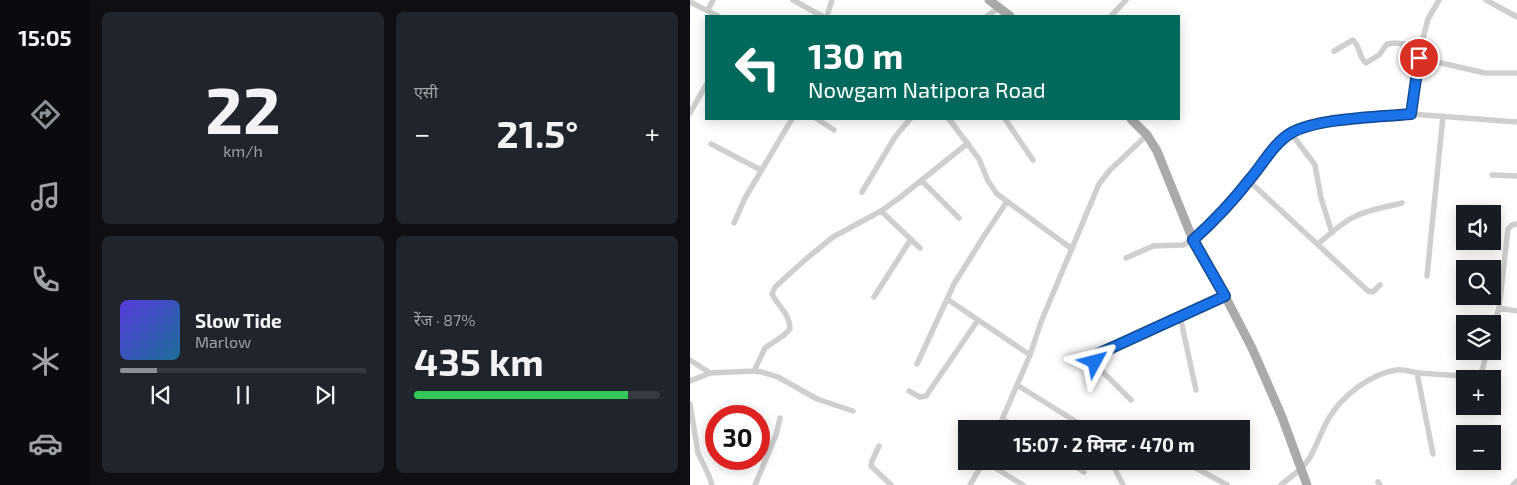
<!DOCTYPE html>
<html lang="hi">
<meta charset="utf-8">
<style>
:root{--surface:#171b24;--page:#20242c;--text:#f1f3f6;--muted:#9ea1a6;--line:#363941;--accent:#8c9099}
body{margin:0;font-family:"Exo 2","Noto Sans Devanagari",sans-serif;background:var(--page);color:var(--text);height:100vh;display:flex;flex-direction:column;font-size:19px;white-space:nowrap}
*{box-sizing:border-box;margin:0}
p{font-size:16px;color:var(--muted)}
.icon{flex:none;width:28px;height:28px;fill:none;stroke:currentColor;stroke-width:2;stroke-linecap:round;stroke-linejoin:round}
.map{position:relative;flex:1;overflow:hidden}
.panel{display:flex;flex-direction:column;gap:12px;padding:12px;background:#0d0f14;width:600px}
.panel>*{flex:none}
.guide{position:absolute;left:15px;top:15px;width:475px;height:105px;border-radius:0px;box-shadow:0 2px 12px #0003;background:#00695c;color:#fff;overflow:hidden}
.buttons{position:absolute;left:766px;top:205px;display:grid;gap:10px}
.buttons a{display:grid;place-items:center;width:45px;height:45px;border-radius:0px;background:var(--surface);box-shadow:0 2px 12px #0003;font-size:25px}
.speed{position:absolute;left:15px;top:405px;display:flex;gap:10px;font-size:25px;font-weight:700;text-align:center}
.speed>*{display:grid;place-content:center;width:65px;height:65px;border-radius:50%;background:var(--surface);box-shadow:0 2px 12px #0003;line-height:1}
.speed .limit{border:8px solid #d22;background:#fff;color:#111}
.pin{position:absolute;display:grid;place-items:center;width:42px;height:42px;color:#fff;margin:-21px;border:2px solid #fff;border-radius:50%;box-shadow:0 1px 5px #0007}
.me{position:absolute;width:55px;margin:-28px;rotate:52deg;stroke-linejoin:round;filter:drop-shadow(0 0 4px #0008)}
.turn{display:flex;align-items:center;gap:18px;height:105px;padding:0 20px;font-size:22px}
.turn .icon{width:65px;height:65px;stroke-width:2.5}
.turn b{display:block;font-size:35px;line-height:42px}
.big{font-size:38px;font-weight:700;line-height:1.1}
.panel .tile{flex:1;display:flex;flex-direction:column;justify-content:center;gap:8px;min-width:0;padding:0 18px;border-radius:8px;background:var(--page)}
.panel .dial{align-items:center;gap:0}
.dial b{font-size:65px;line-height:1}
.song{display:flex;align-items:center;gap:15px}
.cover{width:60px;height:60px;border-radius:8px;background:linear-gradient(135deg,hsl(250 70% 55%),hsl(200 70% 35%))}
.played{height:5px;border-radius:2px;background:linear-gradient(90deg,var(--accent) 15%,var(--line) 15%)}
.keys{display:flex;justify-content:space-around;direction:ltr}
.heat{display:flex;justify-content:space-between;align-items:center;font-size:28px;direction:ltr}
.charge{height:8px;border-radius:4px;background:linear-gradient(90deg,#34c759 87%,var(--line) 0)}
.panel .tiles{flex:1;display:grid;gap:12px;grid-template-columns:repeat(2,1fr)}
.trip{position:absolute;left:268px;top:420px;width:292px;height:50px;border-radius:0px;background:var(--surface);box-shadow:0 2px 12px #0003;font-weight:700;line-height:50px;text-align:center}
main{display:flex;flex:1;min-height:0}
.menu{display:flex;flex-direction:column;width:90px;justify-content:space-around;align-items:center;background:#090b0e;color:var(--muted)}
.menu .icon{width:35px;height:35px}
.menu .selected{color:var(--accent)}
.menu b{font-size:22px;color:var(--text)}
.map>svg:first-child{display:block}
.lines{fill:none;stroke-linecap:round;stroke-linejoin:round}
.street{stroke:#cfcfcf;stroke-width:5.5}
.primary{stroke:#aaa;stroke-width:9}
.route-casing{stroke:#114b97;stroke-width:12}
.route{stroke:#1a73e8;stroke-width:9}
</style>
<main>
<nav class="menu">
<b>15:05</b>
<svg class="icon selected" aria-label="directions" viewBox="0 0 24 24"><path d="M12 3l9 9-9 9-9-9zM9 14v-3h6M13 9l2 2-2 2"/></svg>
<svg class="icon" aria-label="music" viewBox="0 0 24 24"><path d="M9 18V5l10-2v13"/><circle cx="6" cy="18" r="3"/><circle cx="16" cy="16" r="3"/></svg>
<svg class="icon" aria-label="phone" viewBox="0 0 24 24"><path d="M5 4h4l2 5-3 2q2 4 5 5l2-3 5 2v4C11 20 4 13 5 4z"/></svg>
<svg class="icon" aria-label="climate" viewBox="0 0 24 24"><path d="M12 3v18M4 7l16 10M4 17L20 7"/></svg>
<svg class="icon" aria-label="car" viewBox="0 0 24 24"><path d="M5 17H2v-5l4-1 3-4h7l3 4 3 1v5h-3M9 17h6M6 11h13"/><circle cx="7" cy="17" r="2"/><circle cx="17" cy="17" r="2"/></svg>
</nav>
<section class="panel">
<div class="tiles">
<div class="tile dial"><b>22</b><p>km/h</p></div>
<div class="tile"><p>एसी</p>
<div class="heat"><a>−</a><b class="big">21.5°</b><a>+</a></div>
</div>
<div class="tile">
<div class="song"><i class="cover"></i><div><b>Slow Tide</b><p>Marlow</p></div></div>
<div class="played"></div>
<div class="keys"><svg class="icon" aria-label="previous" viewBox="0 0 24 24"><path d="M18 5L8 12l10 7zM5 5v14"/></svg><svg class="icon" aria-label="pause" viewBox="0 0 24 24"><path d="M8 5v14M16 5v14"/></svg><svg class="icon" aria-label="next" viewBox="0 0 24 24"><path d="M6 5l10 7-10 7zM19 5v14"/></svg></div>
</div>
<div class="tile"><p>रेंज · 87%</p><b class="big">435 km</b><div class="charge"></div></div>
</div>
</section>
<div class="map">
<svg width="827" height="485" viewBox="0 0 827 485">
<rect width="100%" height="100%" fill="#fff"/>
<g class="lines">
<path class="street" d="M103 0 132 16
M796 0 827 17
M0 2 28 16
M18 10 23 0
M137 16 142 0
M297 16 309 8
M421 16 436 0
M644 51 663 40C670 46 669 58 676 63L689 55 697 44 705 43 731 46
M729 58 795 73H827
M0 113 16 85
M721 114 731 46 738 19 749 0
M127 119 144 130
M259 119 289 159 298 181 307 194 382 249
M315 119 343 160
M601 133 625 165 631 198 642 233
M21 144 71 170
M802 175 827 176
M232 181 269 218
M559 181 678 291 683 292 690 285
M172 192 205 137 220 119
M191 211 230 248
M44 223 55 198 102 119
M628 244C640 234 652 222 666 216 680 209 697 207 712 203
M436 258 463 246 493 245 503 240 515 229 559 181 593 138 611 129 641 121 721 114 827 122
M737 276 753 116
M184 297 221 239
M257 299 340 355
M809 308 827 311
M490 316 506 390
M802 332 809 308 818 229 822 225 827 224
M0 360 20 373
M227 364 264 284 294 236 316 203
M64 371 75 348 94 335 100 329C100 314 88 306 82 294L85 287 116 259 143 237 191 211 208 199 278 143
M727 373 743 454
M0 381 20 373 64 371 72 372 88 377 127 399 163 411
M327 385 398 429
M219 391 230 397 236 396 288 320
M441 400 408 367 405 362V357L490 316 535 296
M0 404 8 453 19 476 22 485
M313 419 327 429
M308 429 340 355 351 322 409 184 420 170 457 135
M189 446 182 461 181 466 201 485
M377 461 394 472
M493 461 537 485
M424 467 433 485
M688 482 690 485
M65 485 86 435 90 418
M280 485 294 461 333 485
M591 485C600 477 612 470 619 459 627 446 631 431 639 418 652 396 680 374 706 370 714 369 721 372 729 373 748 374 768 377 786 375L792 371 797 351
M823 485 827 481"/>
<path class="primary" d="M299 0 320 16
M441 119 457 135 467 151 503 240 535 296 562 348 592 417 617 485"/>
</g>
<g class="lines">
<defs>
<path id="route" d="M405 362V357L408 354 535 296 503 240C523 222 543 201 560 179 573 164 584 143 601 133 627 118 689 117 721 114L729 58"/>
</defs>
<use href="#route" class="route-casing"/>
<use href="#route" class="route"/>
</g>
</svg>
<div class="buttons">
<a><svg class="icon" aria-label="sound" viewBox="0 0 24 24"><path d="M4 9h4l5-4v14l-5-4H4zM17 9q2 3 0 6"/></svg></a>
<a><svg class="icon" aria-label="search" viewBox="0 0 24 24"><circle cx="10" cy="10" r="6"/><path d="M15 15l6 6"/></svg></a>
<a><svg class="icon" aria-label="layers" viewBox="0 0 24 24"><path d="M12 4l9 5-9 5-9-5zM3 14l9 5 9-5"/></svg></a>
<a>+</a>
<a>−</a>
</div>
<div class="speed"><div class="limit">30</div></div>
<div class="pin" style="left:729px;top:58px;background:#d93025"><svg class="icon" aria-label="arrive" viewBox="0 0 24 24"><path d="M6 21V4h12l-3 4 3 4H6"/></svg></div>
<svg class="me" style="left:405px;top:362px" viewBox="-20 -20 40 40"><path d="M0-17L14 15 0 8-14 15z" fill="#1a73e8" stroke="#fff" stroke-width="4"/></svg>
<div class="trip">15:07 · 2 मिनट · 470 m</div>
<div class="guide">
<div class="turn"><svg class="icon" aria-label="left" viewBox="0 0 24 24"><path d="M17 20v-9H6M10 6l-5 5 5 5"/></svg><div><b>130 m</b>Nowgam Natipora Road</div></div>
</div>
</div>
</main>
